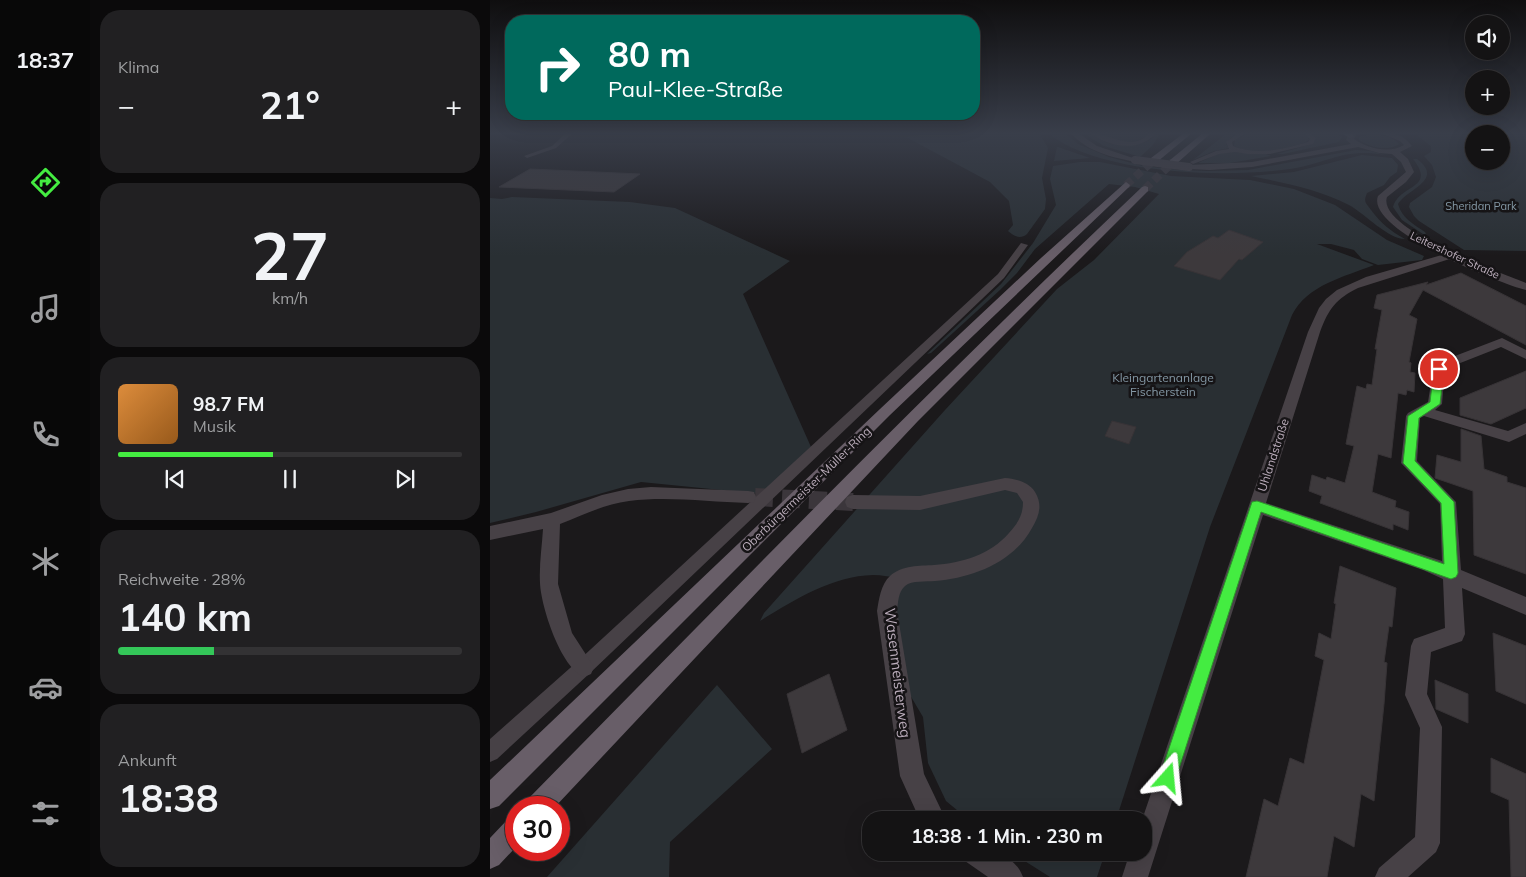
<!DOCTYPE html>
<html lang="de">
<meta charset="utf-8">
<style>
:root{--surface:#141314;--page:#212022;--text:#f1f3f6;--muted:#9d9ea0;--line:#333234;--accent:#44ec41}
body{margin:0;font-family:Mulish,sans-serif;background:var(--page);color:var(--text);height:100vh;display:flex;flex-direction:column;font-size:19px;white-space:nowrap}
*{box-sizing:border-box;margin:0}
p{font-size:16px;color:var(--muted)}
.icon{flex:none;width:28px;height:28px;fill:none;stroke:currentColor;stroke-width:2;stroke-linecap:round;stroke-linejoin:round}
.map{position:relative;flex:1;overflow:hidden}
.drawer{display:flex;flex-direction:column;gap:10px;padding:10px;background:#0b0a0b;width:400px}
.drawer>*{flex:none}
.top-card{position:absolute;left:15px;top:15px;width:475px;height:105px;border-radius:20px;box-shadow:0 5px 20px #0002,0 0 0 1px var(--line);background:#00695c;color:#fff;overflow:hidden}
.tools{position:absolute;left:975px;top:15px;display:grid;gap:10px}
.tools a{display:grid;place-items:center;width:45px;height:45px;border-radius:50%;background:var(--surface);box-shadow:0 5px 20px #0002,0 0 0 1px var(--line);font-size:25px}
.speed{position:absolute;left:15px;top:796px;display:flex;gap:10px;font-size:25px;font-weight:700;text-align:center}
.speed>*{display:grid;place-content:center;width:65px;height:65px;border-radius:50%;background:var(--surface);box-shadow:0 5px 20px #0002,0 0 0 1px var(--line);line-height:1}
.speed .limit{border:8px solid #d22;background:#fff;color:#111}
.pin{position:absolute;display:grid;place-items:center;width:42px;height:42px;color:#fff;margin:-21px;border:2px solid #fff;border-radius:50%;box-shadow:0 1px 5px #0007}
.me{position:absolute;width:55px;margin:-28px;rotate:18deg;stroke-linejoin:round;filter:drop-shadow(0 0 4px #0008)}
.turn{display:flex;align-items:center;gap:18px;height:105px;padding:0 20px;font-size:22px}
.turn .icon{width:65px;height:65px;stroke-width:2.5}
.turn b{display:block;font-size:35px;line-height:42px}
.big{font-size:38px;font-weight:700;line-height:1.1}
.drawer .tile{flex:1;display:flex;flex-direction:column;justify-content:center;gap:8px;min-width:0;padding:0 18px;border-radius:20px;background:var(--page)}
.drawer .dial{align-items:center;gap:0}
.dial b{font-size:65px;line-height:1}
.song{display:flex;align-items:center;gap:15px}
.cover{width:60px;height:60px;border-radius:8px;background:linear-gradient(135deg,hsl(30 70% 55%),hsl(30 70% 35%))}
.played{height:5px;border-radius:2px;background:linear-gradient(90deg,var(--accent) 45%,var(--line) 45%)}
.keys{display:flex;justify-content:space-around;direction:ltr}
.heat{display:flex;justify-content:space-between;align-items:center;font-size:28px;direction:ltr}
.charge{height:8px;border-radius:4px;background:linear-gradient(90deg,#34c759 28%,var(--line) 0)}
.trip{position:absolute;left:372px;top:811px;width:290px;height:50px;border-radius:20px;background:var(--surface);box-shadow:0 5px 20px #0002,0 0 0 1px var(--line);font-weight:700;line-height:50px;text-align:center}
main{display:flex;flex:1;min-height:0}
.menu{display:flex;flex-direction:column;width:90px;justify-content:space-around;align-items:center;background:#080808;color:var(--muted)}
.menu .icon{width:35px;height:35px}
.menu .selected{color:var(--accent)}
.menu b{font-size:22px;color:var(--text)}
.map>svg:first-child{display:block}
.green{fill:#292f33;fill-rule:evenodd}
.building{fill:#3d393c;stroke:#373336}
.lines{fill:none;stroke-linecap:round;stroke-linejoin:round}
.minor-tunnel{stroke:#3b363b;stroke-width:18;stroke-dasharray:18 9;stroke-linecap:butt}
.trunk-tunnel{stroke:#3b363b;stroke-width:8;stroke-dasharray:8 4.5;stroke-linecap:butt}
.service{fill:#474146;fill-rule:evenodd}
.minor{fill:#474146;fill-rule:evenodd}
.tertiary{fill:#474146;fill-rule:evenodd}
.trunk{fill:#685e68;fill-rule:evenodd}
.tertiary-bridge{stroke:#474146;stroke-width:8}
.route{fill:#44ec41;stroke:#2c992a}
.labels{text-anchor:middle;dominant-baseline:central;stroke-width:5;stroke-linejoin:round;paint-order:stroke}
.far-park-label{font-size:11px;fill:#8498a5;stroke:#161416}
.far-street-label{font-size:11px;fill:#baacba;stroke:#161416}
.park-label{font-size:12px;fill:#8498a5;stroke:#161416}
.street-label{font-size:12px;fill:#baacba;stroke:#161416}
.near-street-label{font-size:15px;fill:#baacba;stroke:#161416}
</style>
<main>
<nav class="menu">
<b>18:37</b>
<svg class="icon selected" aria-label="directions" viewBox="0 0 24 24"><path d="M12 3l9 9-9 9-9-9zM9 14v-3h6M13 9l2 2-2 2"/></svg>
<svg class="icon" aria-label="music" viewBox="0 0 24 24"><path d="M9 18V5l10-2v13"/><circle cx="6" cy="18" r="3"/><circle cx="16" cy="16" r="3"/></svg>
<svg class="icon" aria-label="phone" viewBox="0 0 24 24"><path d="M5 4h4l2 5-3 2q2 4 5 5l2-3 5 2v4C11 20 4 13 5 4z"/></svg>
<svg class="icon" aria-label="climate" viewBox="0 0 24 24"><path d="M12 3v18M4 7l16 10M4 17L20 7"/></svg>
<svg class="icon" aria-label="car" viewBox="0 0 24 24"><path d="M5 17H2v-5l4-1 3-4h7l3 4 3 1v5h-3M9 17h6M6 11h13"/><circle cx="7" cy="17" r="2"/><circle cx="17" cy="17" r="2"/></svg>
<svg class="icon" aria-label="filters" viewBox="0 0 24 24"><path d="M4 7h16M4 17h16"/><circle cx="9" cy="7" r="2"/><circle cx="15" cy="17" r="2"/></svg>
</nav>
<section class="drawer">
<div class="tile"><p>Klima</p>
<div class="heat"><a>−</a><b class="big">21°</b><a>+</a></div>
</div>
<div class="tile dial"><b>27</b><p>km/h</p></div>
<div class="tile">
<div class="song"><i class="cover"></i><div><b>98.7 FM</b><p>Musik</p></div></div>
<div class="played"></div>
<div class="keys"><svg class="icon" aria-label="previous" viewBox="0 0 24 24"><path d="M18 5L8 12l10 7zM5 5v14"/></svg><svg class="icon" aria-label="pause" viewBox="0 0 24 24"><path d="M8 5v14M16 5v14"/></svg><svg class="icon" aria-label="next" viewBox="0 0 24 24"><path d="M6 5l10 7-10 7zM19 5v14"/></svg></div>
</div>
<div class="tile"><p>Reichweite · 28%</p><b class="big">140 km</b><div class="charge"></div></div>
<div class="tile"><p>Ankunft</p><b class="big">18:38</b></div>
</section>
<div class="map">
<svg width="1036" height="877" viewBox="0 0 1036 877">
<rect width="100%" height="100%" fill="#1b191b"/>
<path class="green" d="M444 133H549L558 148 552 178 556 199 555 209 537 234C530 240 524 236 518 231L523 225 519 201 500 182 416 137Z
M558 133H575L588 144 619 157 653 166 691 170 718 171 758 170 866 150 881 151 895 155C855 148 842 161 806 168 742 179 609 175 558 133Z
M593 133C602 133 609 140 618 143 632 146 658 148 666 133H670L663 145 650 157 614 146Z
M609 133H658C647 148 623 142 609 133Z
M748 133 742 136 736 144 739 148 724 151 703 160 736 134Z
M759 133H811L817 136 819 140 814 143C793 149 765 157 744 146L745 140Z
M820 133H846L852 137 849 142 844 143 793 154H787L822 144 826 138Z
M924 133H1036V251L974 250 929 221 924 216 919 207 920 203 942 187 946 177 942 165 934 156 941 152V146ZM984 134H1011V161H984Z
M876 135C887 134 902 135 909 144 898 152 879 147 869 140V137Z
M567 147H568L600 158 564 161Z
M744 152 776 154 781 156 740 163H708L730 153Z
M872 155 902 158 908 165 907 172 900 177 894 185 877 193C873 203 876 202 881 210 892 224 899 230 915 239 898 239 875 214 859 205 828 189 795 183 761 176L804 172Z
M923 159H927C955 180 917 189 908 204 912 218 923 224 935 232L936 234H933L912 220 903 207C909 184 947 189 923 159Z
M590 162H610L681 176 760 180 804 189 845 205 897 240 934 256 932 260 888 265 872 259 864 250 841 244H827L884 265C854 277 817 285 802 315L720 527 626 820H479L456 801 438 763 433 717 407 673 397 611 410 578C401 577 392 575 383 575 342 576 304 600 270 621L274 613 455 410 567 289 604 260 669 194 645 187 619 184 545 249 527 273 510 290 441 353 437 354 511 284 543 243 566 205 560 179 563 166Z
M22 197 140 202 185 208 300 261 253 294 321 447 271 494 151 482 46 512 0 523V198L12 199Z
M227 685 282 749 180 842 179 877H57Z
M522 853H615L607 877H560Z"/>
<path class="building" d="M40 169 150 174 124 192 9 187Z
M739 230 773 242 752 260 749 259 730 280 684 266 697 252 723 236 728 238Z
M971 273 1036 306V345L933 290 919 315 927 319 919 362 921 363 920 372 925 373 924 392 917 390 916 395 908 393 901 458 888 454 882 492 906 501 905 507 919 512 918 530 903 524V530L830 503 832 496 819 491 822 475 836 480 837 477 855 483 864 446 856 444 867 386 876 389 877 384 882 385 887 349H885L892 310 884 308 887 295 938 282 936 285Z
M1036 371V408L1001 424 970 415V398Z
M622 421 646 427 639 444 615 436Z
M971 429 991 436 994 469 1017 477V482L1036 488V574L984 555 983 491 945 478 947 455 971 462Z
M850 566 906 588 902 627 899 626 894 662 897 663 894 704 884 801 871 794 864 847 844 836 837 877H756L774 799 788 806 800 758 814 764 834 660 825 656 829 633 841 639 846 604 844 603Z
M1003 633 1036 646V704L1006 691Z
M339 674 357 730 312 753 297 694Z
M945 680 978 694V723L946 709Z
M1001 758 1036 774V877H1021L1019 800 1001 792Z"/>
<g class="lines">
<path class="minor-tunnel" d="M265 497 363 502"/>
<path class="trunk-tunnel" d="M636 185 664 160
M655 189 683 162"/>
<path class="service" d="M76 133H83L66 148 37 158 34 156 62 146Z
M600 133C620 133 642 153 659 133H666C650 153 618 147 600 133Z
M748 133H756L742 142 743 146C766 156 795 149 818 142L820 139 813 133H820L826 138 823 144 780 154H758L745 152 729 154 703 164 700 162 726 151 739 149 736 142Z
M531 243 538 245 514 278 100 673 7 759 0 762V739L88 661 508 274Z"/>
<path class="minor" d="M962 252 967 255 966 257 868 288C846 299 839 308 830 332L776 503 952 561 950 504 911 463 916 416 918 413 938 402 944 364 1012 338 1036 350V359L1011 347 955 369 952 404 945 410 1018 431 1036 423V434L1019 442 934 416 930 418 927 461 966 502 971 570 1036 597V615L972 588 975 634 972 641 941 652 937 694 952 727 950 843 946 852 918 877H885L889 868 925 837 930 728 915 695 921 646 924 639 955 628 953 579 933 570 773 515 658 877H632L640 852H654V820H652L818 332 829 308 836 299 847 290 876 277Z
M515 478C526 479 539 482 545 492 553 505 549 516 542 528 523 563 482 578 445 581 436 582 422 580 415 586 408 592 408 603 407 611L434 774 456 820H430L410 776 387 611C389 599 391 584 400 576 412 565 430 566 444 565 472 563 500 555 519 533 528 523 533 515 533 502L527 493 515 490 430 510 363 509 357 507 355 502 357 497 363 495 430 496Z
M161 487 258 491 264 492 266 497 264 502 258 503C219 502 178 496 139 501 115 504 93 515 70 524L68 584 82 633 104 667 101 674 94 677C71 668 51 607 50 583 49 565 52 546 53 529L0 540V526L61 513 112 495 138 489Z
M471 852C496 852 522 849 533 877H498L475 861Z"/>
<path class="tertiary" d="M581 133H588L607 146 649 160 645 162C622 157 597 152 581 133Z
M859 133H867L864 139C877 148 899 154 914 145L910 141 890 133C904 133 913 134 922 146L910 152 918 159 924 172 916 182 897 197C886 229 1012 273 1036 283V290C1010 284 875 229 888 196L916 172 911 162 902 154 889 153 868 147 762 167 720 170 699 169 695 167 699 165 762 162 861 144 856 140Z"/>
<path class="trunk" d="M694 133H702L667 162H661V158Z
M713 133H721L686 164H680V160Z
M851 133H860L864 136 860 138Z
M636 182 640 185 639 187 400 415 9 806 0 809V780L390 409 551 258Z
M655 186 658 187V191L428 421 64 808H35L38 799C240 593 442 386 652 187Z
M26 817V847L9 865 0 869V838L17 820Z"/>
<path class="tertiary-bridge" d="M645 160 699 167"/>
</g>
<linearGradient id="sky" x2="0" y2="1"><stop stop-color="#0f0e0f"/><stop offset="0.52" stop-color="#393e4a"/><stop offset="1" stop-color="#393e4a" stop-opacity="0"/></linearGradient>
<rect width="1036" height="256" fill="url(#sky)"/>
<path class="route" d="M949 366 954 369 950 404 929 418 925 461 964 502 968 573 966 577 961 579 771 512 686 778 684 785 678 787 671 785 669 778 762 502 767 501 954 564 951 503 913 463 918 416 940 402 944 369Z"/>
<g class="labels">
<g class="far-park-label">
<text x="991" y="206">Sheridan Park</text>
</g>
<g class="far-street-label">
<text transform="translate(965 255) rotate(25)">Leitershofer Straße</text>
</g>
<g class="park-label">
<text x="673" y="377">Kleingartenanlage<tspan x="673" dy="14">Fischerstein</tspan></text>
</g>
<g class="street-label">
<text transform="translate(783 455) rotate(-72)">Uhlandstraße</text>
<text transform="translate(316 489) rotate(-44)">Oberbürgermeister-Müller-Ring</text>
</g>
<g class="near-street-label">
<text transform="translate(408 673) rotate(83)">Wasenmeisterweg</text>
</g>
</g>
</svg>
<div class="tools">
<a><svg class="icon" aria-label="sound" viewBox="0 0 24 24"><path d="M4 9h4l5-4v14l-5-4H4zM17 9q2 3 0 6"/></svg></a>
<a>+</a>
<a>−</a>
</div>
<div class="speed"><div class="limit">30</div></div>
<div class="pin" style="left:949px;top:369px;background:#d93025"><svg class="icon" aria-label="arrive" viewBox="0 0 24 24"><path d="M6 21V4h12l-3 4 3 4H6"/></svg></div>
<svg class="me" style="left:678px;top:778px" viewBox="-20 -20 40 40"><path d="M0-17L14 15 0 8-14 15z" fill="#44ec41" stroke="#fff" stroke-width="4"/></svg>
<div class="trip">18:38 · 1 Min. · 230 m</div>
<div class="top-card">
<div class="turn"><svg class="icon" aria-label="right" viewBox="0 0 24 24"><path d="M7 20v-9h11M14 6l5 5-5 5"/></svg><div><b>80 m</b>Paul-Klee-Straße</div></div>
</div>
</div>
</main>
